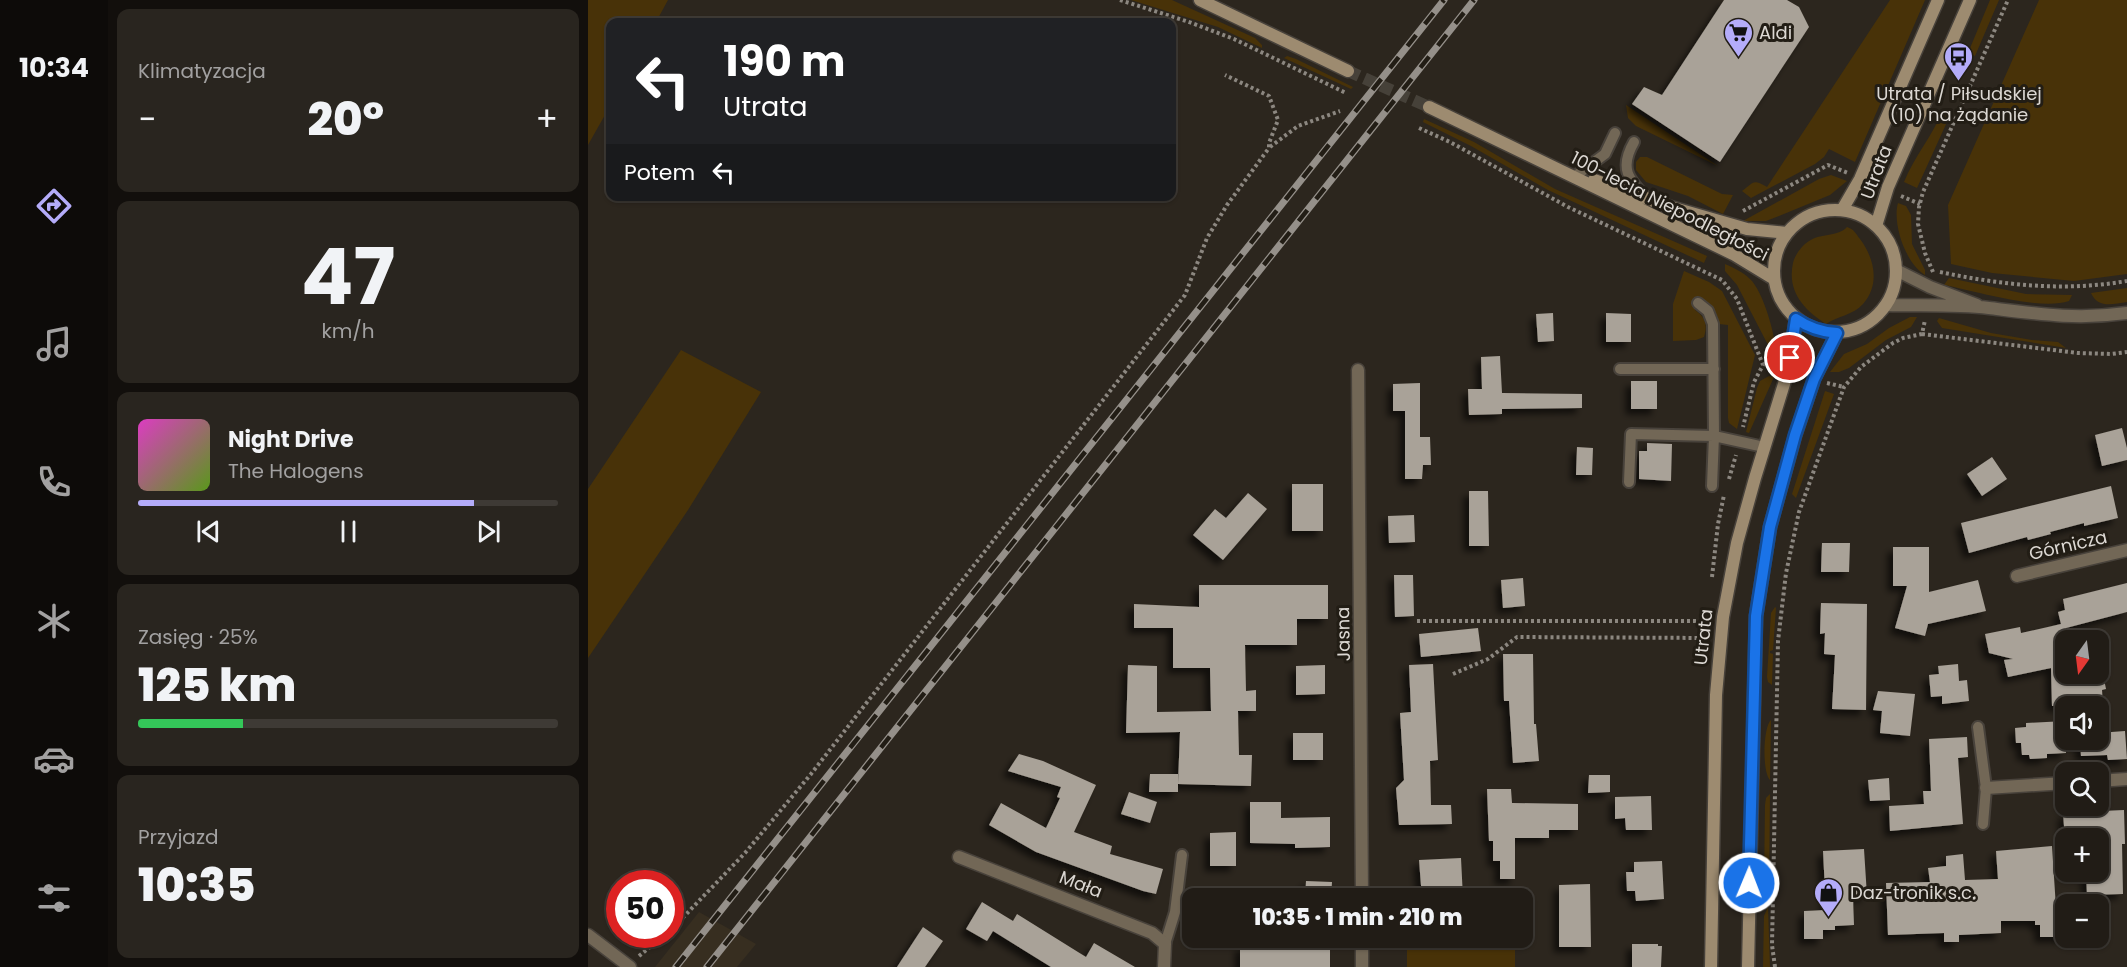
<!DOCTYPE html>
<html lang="pl">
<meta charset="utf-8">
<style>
:root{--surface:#211c16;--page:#29251f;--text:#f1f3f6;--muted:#a2a1a1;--line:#3e3a35;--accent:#b4acf9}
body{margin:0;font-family:Poppins,sans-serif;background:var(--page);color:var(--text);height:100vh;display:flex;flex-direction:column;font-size:22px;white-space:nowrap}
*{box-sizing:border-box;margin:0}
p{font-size:20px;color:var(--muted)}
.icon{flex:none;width:33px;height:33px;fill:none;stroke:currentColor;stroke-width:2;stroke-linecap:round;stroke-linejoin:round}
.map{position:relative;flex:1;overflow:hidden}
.side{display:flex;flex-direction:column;gap:9px;padding:9px;background:#120f0c;width:480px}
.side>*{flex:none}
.top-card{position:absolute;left:18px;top:18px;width:570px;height:183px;border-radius:12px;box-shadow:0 2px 4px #0004,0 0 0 2px var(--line);background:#202124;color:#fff;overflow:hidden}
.needle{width:39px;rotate:194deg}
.fabs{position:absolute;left:1467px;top:630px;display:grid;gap:12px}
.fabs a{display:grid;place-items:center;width:54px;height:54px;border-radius:12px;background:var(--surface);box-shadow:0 2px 4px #0004,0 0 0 2px var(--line);font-size:30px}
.speed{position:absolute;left:18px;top:870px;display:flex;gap:12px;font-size:30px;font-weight:700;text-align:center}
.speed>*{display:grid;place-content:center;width:78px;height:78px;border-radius:50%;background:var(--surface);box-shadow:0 2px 4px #0004,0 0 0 2px var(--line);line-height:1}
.speed .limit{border:9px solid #d22;background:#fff;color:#111}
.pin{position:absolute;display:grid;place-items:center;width:51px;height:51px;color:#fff;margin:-26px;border:3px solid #fff;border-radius:50%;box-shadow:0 2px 6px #0007}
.me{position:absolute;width:66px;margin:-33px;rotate:1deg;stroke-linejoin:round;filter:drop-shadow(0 0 4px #0008)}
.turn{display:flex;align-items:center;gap:21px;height:126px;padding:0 18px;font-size:27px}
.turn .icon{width:78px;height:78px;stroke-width:2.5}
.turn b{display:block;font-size:42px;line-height:51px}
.then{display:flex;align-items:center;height:57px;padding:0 18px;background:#0003;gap:12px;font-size:22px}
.big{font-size:45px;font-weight:800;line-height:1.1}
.side .tile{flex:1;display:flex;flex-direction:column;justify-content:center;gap:9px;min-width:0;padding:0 21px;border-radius:12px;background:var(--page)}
.side .dial{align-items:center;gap:0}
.dial b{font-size:78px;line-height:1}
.song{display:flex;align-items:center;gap:18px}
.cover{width:72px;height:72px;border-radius:9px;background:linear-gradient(135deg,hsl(310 70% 55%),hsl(90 70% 35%))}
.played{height:6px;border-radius:3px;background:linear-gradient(90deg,var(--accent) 80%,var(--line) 80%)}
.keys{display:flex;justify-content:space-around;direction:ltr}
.heat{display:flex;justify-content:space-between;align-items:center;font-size:33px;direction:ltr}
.charge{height:9px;border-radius:4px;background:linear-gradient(90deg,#34c759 25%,var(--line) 0)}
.trip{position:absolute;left:594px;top:888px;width:351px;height:60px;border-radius:12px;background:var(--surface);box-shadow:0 2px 4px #0004,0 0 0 2px var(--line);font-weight:800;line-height:60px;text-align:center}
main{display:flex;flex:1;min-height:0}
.tab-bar{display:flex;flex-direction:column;width:108px;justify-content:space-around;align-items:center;background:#0d0b09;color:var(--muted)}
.tab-bar .icon{width:42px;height:42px}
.tab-bar .selected{color:var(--accent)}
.tab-bar b{font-size:27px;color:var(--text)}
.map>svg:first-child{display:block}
.built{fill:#372e20}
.green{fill:#483208}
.building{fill:#a9a298;filter:url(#shadow)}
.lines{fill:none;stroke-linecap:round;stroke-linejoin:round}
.secondary-tunnel{stroke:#464139;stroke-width:12;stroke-dasharray:12 6;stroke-linecap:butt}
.service-casing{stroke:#48423b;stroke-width:14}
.minor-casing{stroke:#48423b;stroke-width:15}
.tertiary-casing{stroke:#48423b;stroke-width:15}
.secondary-casing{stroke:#48423b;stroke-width:15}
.path{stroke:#8c8780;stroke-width:4;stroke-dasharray:3 3;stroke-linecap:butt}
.service{stroke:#726756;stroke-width:10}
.minor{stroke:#726756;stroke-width:12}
.tertiary{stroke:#726756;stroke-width:12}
.secondary{stroke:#9d8b70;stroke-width:12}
.rail-casing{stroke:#95908a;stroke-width:7}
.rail{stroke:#221d15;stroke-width:4.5;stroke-dasharray:14;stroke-linecap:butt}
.route-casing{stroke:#114b97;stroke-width:15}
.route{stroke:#1a73e8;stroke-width:10}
.labels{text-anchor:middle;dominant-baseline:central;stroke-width:6;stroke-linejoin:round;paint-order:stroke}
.poi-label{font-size:18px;fill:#dcd8d3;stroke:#221d15;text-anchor:start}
.street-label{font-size:18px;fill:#dcd8d3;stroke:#221d15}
</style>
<main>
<nav class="tab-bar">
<b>10:34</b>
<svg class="icon selected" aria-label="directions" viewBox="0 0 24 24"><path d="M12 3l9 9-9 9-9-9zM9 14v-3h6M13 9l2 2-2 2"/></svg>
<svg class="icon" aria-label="music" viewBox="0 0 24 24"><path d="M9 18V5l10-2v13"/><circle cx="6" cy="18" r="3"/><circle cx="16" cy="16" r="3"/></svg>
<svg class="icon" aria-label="phone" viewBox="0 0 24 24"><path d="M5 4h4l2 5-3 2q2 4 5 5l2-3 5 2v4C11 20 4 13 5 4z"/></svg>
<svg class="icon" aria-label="climate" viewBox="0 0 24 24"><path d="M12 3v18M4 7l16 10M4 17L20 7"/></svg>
<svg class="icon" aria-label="car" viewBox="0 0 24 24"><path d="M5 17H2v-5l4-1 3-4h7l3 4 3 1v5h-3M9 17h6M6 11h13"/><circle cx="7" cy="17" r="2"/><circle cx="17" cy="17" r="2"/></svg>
<svg class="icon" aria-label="filters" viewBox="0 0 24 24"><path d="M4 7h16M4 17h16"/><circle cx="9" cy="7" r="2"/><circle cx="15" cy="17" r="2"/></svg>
</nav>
<section class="side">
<div class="tile"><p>Klimatyzacja</p>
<div class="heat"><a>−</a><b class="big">20°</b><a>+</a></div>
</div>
<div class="tile dial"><b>47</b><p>km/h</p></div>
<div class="tile">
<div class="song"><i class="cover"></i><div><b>Night Drive</b><p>The Halogens</p></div></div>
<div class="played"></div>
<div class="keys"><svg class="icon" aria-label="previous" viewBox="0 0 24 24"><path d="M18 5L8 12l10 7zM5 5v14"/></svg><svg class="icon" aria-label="pause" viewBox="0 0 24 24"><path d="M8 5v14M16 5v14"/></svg><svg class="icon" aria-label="next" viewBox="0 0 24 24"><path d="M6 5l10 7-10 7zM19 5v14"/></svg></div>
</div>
<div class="tile"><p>Zasięg · 25%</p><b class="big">125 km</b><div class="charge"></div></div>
<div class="tile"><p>Przyjazd</p><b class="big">10:35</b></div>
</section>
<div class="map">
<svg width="1539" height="967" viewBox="0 0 1539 967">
<defs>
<filter id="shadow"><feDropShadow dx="-5.5" dy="5.5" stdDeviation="3" flood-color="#0009"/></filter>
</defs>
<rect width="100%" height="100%" fill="#2c261e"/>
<path class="built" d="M111 912 168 944 149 967H67Z"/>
<path class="green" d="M0 0H80L68 22H22V106L0 145Z
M543 0H584L667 38 674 45V48L630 27Z
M1302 0H1337L1267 162 1241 149 1236 157 1227 164 1163 198 1154 191C1167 182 1164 179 1179 187Z
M1402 0H1411L1387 56 1380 53Z
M1451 0H1539V274L1486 281 1404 273 1363 264 1360 205Z
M699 56 708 59 765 87 763 89 696 58Z
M1038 105 1130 166 1048 126 1040 118Z
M1355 110 1364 111 1329 188 1316 182C1326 157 1345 135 1355 110Z
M836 119 886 142 967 189 1119 256 1116 263 960 190 883 146 835 122Z
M1052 157H1059L1134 194 1145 195 1135 214 1100 196 1058 182 1048 170V162Z
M1243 175 1259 181 1242 195 1191 216 1178 221H1155L1231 179Z
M1310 203 1318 206 1323 215 1324 244 1337 270V275C1318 264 1304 224 1310 203Z
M1259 227C1266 229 1268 234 1272 239 1287 259 1292 285 1275 304 1265 315 1250 316 1238 324 1215 309 1199 291 1205 263 1207 255 1213 246 1221 241 1233 233 1250 237 1259 227Z
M1137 264C1146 268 1155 272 1162 279 1175 291 1188 336 1188 354L1179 343 1149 285 1137 271Z
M1096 271 1121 282 1134 291 1167 355 1149 429 1141 423 1140 418V325L1131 324C1129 311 1123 304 1111 298L1107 310C1117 317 1120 324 1116 337L1108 340 1085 341V304Z
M1361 278 1438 294 1484 295 1481 301C1452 311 1388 291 1356 285Z
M1539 288V302C1525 304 1510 309 1503 293Z
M1322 317H1329L1323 327 1298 340 1261 368 1251 372H1242L1256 354 1279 344 1301 328Z
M1351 318 1403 333 1444 340 1470 342 1478 348 1354 328 1349 321Z
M93 350 173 392 100 510 0 658V489Z
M1181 376 1186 377 1161 433 1158 432 1169 388 1172 381Z
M1237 391 1246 394 1208 498 1204 494Z
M1187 607 1188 608 1185 650 1182 651V653L1185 654 1184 685 1180 682 1179 677 1183 613Z
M1183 720 1182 780C1174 772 1175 727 1183 720Z
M1182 794 1181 893 1177 889 1176 884 1177 805 1178 798Z
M1180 907 1182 967H1175L1176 916Z
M819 938H927V967H819Z"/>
<path class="building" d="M1136 0H1199L1211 7 1221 27 1132 162 1044 104 1056 87 1074 95Z
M965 313 966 341 950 342 948 314Z
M1018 313 1043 314V342H1018Z
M912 356 914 393 994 394V408L914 409V414L881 415 880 389H894L893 357Z
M1043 381H1069V409H1043Z
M832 383V437H842L843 465H835L834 479H817V411H805V384Z
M1534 428 1539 448V460L1514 466 1507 435Z
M1059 443 1084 444 1083 481 1051 479V451H1059Z
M989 447 1005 448 1004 475H988Z
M1404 457 1419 479 1394 496 1379 474Z
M704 484H735V531H704Z
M1523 486 1530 518 1496 526V523L1462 532 1463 534 1440 540 1439 537 1381 553 1373 523Z
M881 491H900L901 546H881Z
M660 493 679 509 635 560 605 535 627 509 638 518Z
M826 515 827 542 801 543 800 516Z
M1234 543H1262L1261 572H1233Z
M1305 547H1341V592L1390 580 1398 611 1340 624 1337 636 1307 628 1319 586H1305Z
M806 575H825L826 616 807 617Z
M935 578 937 606 915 608 913 580Z
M1539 583V612L1478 628V674H1515L1518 689 1514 690 1515 706H1464L1463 668 1420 677 1416 660 1425 659 1401 653 1397 634 1432 627 1433 633 1473 624 1470 612 1477 610 1475 599Z
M611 585H740V619H709V645H657L658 691 668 690V711H650L651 755H664L663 786 590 784 592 732 538 733 540 665 569 666V712L623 711 622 668H585V628H546V604L611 607Z
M1233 603 1279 604 1278 710 1244 709 1247 655 1236 654 1237 633 1232 634Z
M890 628 893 651 833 657 831 634Z
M915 654H945L946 724H948L951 761 925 763 921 701H916Z
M845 664 850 760 842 761 843 805H863L864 824 811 825 808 788 816 780 812 713 823 712 821 665Z
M1370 664 1371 681 1379 680 1381 701 1354 704V696L1343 697 1341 675 1351 674 1350 666Z
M737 665V694L708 695V666Z
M1290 691 1327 694 1322 736 1292 733 1294 711 1285 710Z
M1478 721V753L1459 754V758L1442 759 1441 755H1434L1433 743H1428L1427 728 1438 727V723Z
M1537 731 1539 759 1520 760 1519 755 1493 756 1492 740H1510V733Z
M705 733H735V760H705Z
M1379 737 1380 757 1370 758 1375 824 1302 831 1301 806 1336 804 1335 791H1343L1341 739Z
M431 754 455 761 508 785 486 832 524 846 522 854 575 869 568 894 555 891 448 852 401 825 413 803 458 828 472 798 469 797 473 787 420 771Z
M562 774H590V792H561Z
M1001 775H1022V792L1000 793Z
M1301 778 1302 800 1282 801 1280 780Z
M899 789H923L924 803 990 804V830H961V838H927V879H912V861H905V841H901Z
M541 792 569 802 562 823 533 814Z
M1063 796 1064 830H1038L1037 818 1027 819V797Z
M662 802H693V818L742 817V847L707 848V844L662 843Z
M1536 810 1537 844H1534L1535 894 1499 895 1498 873H1510V838H1477L1475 814 1492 812Z
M648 832V866H622V833Z
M1464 846 1468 908H1478V937H1452V925H1447V921H1413V933L1371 935V942H1356V933L1300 935 1298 883 1342 882 1340 868 1358 866V856L1375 854 1377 880 1410 879 1408 851Z
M1276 849 1279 896 1265 897 1266 925 1247 926V930H1235V939H1216V911L1238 910 1235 851Z
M873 858 875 898H834L831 860Z
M1074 861 1076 899 1048 901 1047 891H1039L1038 872H1046V862Z
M718 881 744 882 743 898H717Z
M1002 884 1003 947H971V885Z
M394 902 425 921 429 914 498 957 506 943 547 967H463L405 931 399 941 378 929Z
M335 927 355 941 337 967H309Z
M661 938H694V947L742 948V967H652V946H661Z
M1044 944H1070V946H1074L1073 967H1044Z"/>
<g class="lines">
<path class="secondary-tunnel" d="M760 71 841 107"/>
<defs>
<path id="service" d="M1046 142C1031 168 1040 179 1059 199
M990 174 1017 154 1027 133
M1110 303 1120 311 1125 324 1126 436 1124 486
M1032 369H1126
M1041 482 1043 434 1126 436 1176 447
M1390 727 1398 788 1395 824
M577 944 587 912 594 855"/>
<path id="minor" d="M770 370 774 898
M1429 576 1539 550
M1510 781 1539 779
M1398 788 1478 783
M371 857 564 933 577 944 576 967
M0 935 42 967
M774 938V967"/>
<path id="tertiary" d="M1308 270 1342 287 1389 305
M1298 305C1332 306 1367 304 1401 308 1450 314 1489 320 1539 313"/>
<path id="secondary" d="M612 0 760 71
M841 107 1145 254 1186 279
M1006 180 1086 208 1159 229 1199 233
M1186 271a61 61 0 1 1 122 0a61 61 0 1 1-122 0Z
M1254 210 1272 179 1350 0
M1288 226 1300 187 1382 0
M1123 967 1128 695 1135 617 1149 543 1167 478 1200 371 1208 319
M1160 967 1168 616 1182 527 1207 436 1226 379 1249 333"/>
</defs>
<use href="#service" class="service-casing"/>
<use href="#minor" class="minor-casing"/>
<use href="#tertiary" class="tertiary-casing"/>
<use href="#secondary" class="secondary-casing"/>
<path class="path" d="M532 0 601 22 646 39 758 93
M831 128 862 142 980 207 1134 280 1149 299 1175 365 1166 382 1155 427
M682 147 710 126 752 111
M1313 196 1332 204
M1155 211 1240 165 1260 173
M1345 272 1337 253 1330 224 1331 207 1335 192 1420 0
M1352 272C1414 285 1476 292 1539 281
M1334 334 1490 353 1523 354 1539 352
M1239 383 1256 387
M1141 479 1148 455
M1124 577 1130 524 1136 495
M829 621H1119
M865 674 900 659 929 637 1120 638
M82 931 157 853 223 774 597 295 619 238 639 205 681 148V143L690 120 681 96 637 75
M51 956 78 934
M1187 967 1184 945 1190 641 1198 573 1211 512 1256 387 1273 367 1305 343 1315 338 1334 334 1337 320"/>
<use href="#service" class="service"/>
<use href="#minor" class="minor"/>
<use href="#tertiary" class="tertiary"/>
<use href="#secondary" class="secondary"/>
<defs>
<path id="rail" d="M88 967 856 0
M119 967 886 0"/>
</defs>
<use href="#rail" class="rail-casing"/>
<use href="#rail" class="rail"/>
</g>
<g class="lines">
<defs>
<path id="route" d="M1161 883 1168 616 1182 527 1207 435 1226 379 1249 333C1233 332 1221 328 1208 319L1202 358"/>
</defs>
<use href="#route" class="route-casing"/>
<use href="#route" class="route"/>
</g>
<defs>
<symbol id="supermarket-pin" viewBox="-11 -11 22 30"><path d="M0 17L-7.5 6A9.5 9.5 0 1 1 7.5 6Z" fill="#b4acf9" stroke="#221d15"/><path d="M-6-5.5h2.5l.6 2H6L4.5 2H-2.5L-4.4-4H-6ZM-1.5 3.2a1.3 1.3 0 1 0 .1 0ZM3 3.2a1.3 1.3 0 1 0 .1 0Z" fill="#111"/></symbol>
<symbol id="bus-pin" viewBox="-11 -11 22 30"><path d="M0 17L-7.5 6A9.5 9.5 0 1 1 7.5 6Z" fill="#b4acf9" stroke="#221d15"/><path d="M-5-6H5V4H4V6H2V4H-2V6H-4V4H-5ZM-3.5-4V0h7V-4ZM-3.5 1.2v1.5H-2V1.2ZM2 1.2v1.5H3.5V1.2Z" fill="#111"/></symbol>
<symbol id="shop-pin" viewBox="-11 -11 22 30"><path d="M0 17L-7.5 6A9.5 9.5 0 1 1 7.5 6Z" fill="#b4acf9" stroke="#221d15"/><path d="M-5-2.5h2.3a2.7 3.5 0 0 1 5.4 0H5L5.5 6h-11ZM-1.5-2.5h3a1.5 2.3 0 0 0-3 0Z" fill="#111"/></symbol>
</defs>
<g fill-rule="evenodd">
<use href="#supermarket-pin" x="1134" y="16" width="33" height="45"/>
<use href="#bus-pin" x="1354" y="40" width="33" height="45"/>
<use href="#shop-pin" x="1224" y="876" width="33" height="45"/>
</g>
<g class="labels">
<g class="poi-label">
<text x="1171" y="32">Aldi</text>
<text x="1371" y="93" text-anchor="middle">Utrata / Piłsudskiej<tspan x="1371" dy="21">(10) na żądanie</tspan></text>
<text x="1262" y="892">Daz-tronik s.c.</text>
</g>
<g class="street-label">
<text transform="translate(1288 172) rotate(-69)">Utrata</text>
<text transform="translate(1082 206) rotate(27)">100-lecia Niepodległości</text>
<text transform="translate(1480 545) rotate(-13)">Górnicza</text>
<text transform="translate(755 634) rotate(-91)">Jasna</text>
<text transform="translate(1115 637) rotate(-84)">Utrata</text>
<text transform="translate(493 884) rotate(21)">Mała</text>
</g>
</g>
</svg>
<div class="fabs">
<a><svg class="needle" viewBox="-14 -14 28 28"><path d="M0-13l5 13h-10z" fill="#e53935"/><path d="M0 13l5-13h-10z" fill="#a2a1a1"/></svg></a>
<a><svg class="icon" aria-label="sound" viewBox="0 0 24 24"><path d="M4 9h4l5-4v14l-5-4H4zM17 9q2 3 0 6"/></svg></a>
<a><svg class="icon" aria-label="search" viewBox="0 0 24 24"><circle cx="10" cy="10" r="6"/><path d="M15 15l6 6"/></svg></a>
<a>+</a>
<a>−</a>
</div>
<div class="speed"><div class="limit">50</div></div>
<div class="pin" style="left:1202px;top:358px;background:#d93025"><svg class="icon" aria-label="arrive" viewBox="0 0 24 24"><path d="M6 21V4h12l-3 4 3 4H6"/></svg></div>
<svg class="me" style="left:1161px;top:883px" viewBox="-20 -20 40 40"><circle r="17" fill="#1a73e8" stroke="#fff" stroke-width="3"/><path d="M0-11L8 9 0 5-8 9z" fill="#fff"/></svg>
<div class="trip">10:35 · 1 min · 210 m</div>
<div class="top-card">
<div class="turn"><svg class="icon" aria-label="left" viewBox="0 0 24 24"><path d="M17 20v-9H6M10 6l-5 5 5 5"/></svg><div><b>190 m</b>Utrata</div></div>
<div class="then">Potem<svg class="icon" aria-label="left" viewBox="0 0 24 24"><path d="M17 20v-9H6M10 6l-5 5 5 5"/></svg></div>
</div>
</div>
</main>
